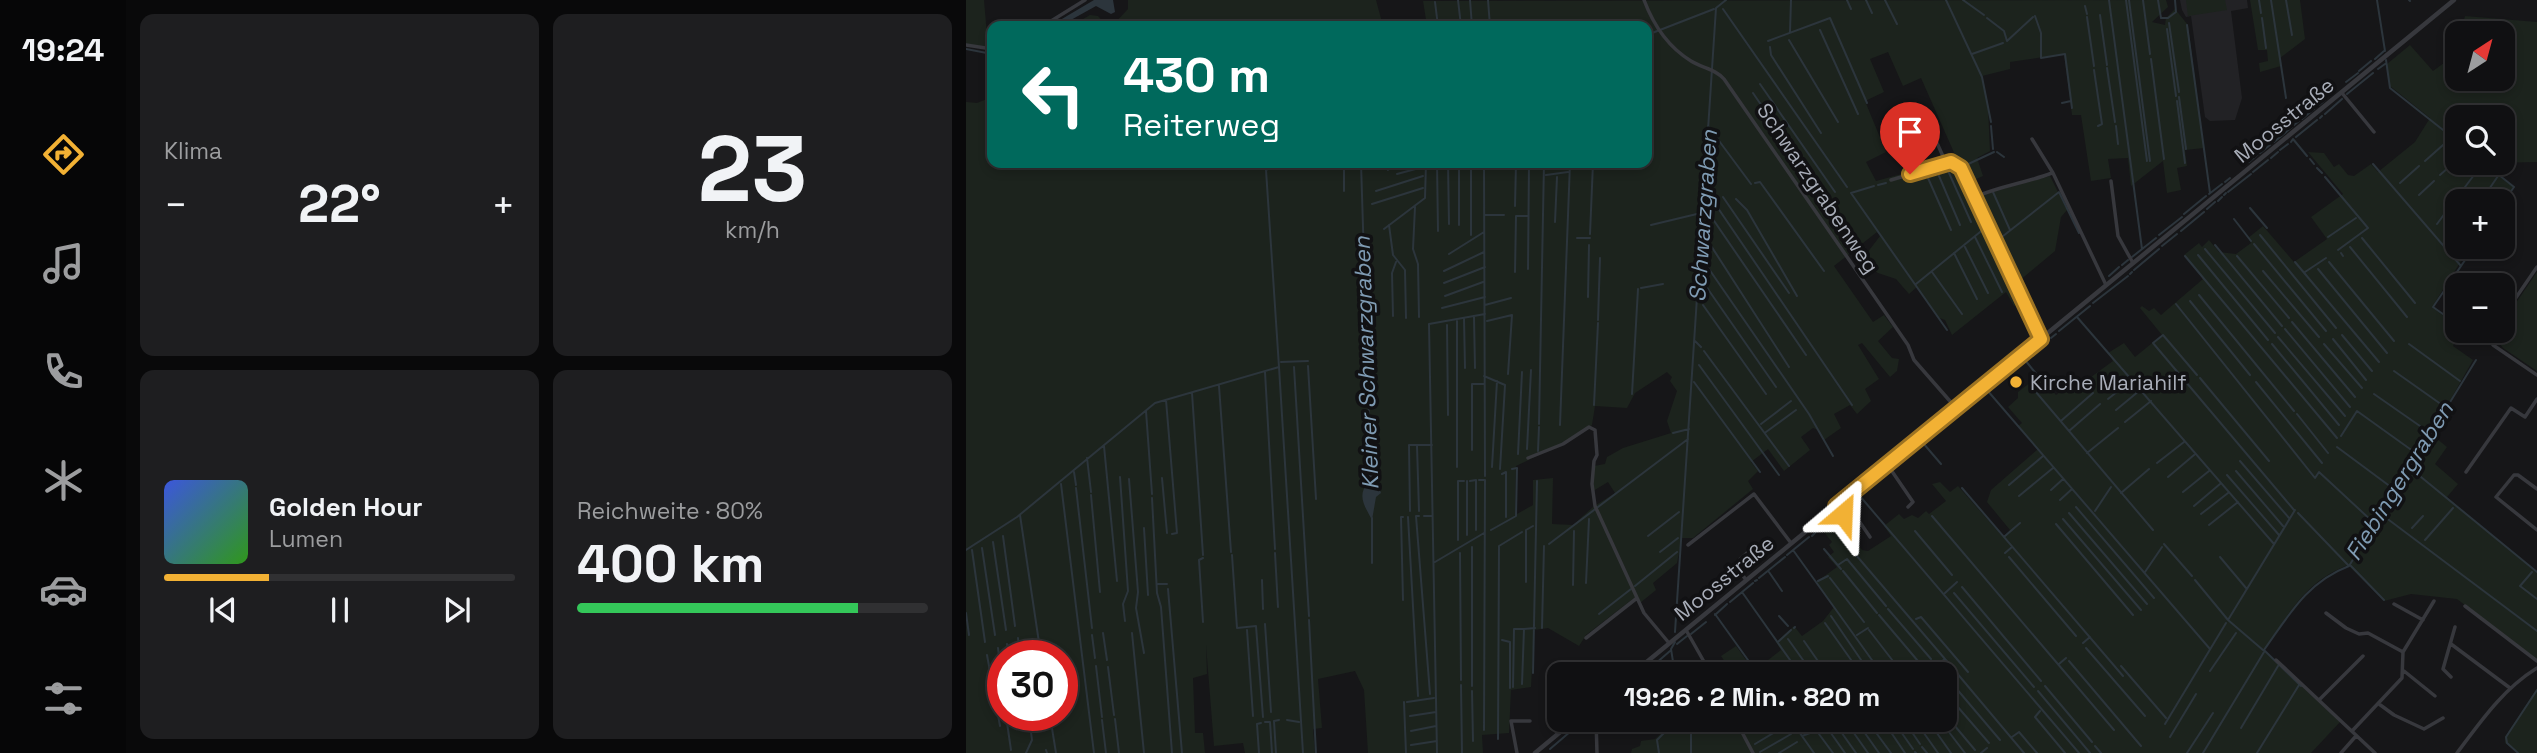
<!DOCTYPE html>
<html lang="de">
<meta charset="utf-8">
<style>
:root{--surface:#101012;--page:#1e1e20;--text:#f1f3f6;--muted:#9c9d9f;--line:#303032;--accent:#f2b134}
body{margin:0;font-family:"Space Grotesk",sans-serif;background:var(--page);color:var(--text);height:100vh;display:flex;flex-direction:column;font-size:26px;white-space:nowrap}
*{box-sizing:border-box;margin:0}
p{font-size:23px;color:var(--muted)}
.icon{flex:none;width:38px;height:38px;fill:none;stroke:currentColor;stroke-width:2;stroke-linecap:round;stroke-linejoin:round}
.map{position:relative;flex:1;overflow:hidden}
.side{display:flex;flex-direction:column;gap:14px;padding:14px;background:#09090a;width:840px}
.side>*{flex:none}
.hud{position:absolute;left:21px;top:21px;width:665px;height:147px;border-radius:14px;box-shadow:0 4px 10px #0003,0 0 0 2px var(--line);background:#00695c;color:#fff;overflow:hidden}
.needle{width:46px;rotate:36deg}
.tools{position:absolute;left:1479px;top:21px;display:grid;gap:14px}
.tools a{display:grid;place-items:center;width:70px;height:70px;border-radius:14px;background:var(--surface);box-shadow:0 4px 10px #0003,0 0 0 2px var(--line);font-size:35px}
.speed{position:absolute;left:21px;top:640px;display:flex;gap:14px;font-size:35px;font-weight:700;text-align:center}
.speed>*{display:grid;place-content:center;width:91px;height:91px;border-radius:50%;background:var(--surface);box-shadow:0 4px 10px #0003,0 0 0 2px var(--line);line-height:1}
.speed .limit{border:10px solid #d22;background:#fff;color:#111}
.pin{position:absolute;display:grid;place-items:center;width:60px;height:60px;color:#fff;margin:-72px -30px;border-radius:50% 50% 50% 0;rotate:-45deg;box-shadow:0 0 7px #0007}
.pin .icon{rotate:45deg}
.me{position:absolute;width:77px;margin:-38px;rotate:26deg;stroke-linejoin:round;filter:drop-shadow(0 0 5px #0008)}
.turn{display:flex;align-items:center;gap:24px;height:147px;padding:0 21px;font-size:32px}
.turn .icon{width:91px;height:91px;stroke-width:2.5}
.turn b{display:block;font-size:49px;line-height:60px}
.big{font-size:52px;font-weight:800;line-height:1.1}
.side .tile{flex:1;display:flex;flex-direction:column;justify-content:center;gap:10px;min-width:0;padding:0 24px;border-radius:14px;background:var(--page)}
.side .dial{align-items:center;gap:0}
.dial b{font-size:91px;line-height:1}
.song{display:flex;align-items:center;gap:21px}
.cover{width:84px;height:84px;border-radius:10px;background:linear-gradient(135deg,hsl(230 70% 55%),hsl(110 70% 35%))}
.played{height:7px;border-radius:4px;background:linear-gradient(90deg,var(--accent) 30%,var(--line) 30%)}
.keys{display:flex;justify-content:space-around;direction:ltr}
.heat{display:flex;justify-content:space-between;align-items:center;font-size:38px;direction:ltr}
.charge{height:10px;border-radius:5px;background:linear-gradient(90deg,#34c759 80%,var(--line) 0)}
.side .tiles{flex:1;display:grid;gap:14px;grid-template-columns:repeat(2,1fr)}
.trip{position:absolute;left:581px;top:662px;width:410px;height:70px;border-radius:14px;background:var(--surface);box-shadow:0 4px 10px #0003,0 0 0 2px var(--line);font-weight:800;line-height:70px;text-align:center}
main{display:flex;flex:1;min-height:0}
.dock{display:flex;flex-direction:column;width:126px;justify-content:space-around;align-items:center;background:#060607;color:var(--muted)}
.dock .icon{width:49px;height:49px}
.dock .selected{color:var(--accent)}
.dock b{font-size:32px;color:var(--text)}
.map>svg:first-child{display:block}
.built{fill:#222225}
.green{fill:#1c231d;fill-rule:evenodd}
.water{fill:#2c353c}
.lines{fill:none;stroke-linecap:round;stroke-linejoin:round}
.stream{stroke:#2c353c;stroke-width:2}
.minor{stroke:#37383d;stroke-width:3.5}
.tertiary{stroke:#37383d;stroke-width:4.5}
.route-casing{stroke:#9d7322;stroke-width:18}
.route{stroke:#f2b134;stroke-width:12}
.poi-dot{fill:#f2b134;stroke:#111113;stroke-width:2.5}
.labels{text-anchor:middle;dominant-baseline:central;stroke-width:7;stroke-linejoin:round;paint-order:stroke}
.street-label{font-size:21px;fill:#a8adb8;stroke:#111113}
.poi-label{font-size:21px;fill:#a8adb8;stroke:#111113;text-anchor:start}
.water-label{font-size:23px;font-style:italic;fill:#7f9bb3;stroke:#111113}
</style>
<main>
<nav class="dock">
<b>19:24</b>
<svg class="icon selected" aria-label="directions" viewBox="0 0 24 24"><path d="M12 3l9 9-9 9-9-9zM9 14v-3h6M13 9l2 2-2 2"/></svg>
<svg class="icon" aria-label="music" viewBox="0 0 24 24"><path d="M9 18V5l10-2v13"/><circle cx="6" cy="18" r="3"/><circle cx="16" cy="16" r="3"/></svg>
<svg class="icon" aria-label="phone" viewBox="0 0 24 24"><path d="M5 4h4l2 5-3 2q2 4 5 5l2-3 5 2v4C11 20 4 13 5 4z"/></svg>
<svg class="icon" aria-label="climate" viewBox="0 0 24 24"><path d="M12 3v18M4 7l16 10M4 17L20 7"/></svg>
<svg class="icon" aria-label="car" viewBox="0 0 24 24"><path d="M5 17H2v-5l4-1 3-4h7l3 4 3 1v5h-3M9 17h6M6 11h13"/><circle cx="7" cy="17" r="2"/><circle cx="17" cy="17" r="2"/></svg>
<svg class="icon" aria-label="filters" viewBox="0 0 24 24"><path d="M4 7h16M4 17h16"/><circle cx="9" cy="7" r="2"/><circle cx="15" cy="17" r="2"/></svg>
</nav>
<section class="side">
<div class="tiles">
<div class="tile"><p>Klima</p>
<div class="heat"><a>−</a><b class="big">22°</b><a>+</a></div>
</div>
<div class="tile dial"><b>23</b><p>km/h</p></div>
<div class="tile">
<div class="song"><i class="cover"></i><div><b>Golden Hour</b><p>Lumen</p></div></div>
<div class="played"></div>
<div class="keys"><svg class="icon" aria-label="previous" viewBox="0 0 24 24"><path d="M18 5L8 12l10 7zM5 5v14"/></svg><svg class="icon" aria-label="pause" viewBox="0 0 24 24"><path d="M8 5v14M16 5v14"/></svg><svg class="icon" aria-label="next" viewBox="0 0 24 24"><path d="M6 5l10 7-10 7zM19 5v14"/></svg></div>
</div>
<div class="tile"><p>Reichweite · 80%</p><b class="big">400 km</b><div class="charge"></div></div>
</div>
</section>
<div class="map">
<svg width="1571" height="753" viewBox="0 0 1571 753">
<rect width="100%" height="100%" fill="#161618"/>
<path class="built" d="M1214 0H1281L1282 8 1265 11 1276 98 1269 120 1244 121 1239 117 1225 16 1220 17 1216 10Z"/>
<path class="green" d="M0 0H18L22 47 0 45Z
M162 0H410L417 26H105L124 15 132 16 139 24 146 26 162 9Z
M1200 0 1202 7 1186 22 1199 25 1200 18 1209 9 1222 25 1238 148 1219 150 1221 166 1211 168 1215 190 1201 193 1197 161 1165 186 1162 158 1142 159 1145 178 1125 181 1115 115H1106L1098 54 1044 62V69L1016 76 1022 108 1024 151 1011 158 1017 176 999 184 1005 198 1084 176 1101 210 1095 217 1089 251 1047 286 1055 302 1048 306 1040 292 986 335 979 320 971 317 951 287 943 294 930 279 912 273 895 261 914 236 911 232 868 266 907 322 918 315 927 327 912 341 926 358 933 359 931 371 924 377 896 343 892 345 913 379 899 389 905 401 891 414 884 405 868 414 875 428 858 440 852 430 847 428 835 437 844 450 818 471 802 449 785 462 792 471 782 481 787 489 727 538H716L711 563 687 583 690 590 674 603 672 596 668 598 620 635 613 646 582 628 568 630 565 687 545 690 543 733 516 735 517 753H402L398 690 389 671 352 679 356 728 347 729 349 753H279L277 743 248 746 240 645 241 674 227 678 229 733H237L239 753H0V102L11 103 26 97V163H681V26H461L457 1ZM922 52 937 86 955 78 994 166 952 175 950 170 910 181 900 162 920 152 899 101 918 92 904 59ZM701 372 706 377 704 381 711 391 701 421 705 433 657 448 641 457 639 464 628 466 627 491 642 482 649 493 627 507 607 525 586 524 587 478 567 480V505L549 515 550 466 612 436 626 425 629 406 661 408 669 393ZM37 656H96V716H37Z
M1220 0H1259L1261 10 1222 16Z
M1284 0H1334L1339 39 1314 58 1315 66 1294 72 1293 63 1302 61 1301 50H1292Z
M1499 16 1571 22V162L1527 163H1536V117H1491V163H1522L1521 166 1547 187 1537 202 1491 201V247H1504L1466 307 1491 326V331H1495L1487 346 1507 360 1465 434 1481 447 1469 464 1492 484 1481 497 1571 573V660L1491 599 1445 594 1418 601 1382 565C1338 582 1323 614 1298 651L1374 722 1345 753H665L666 749 674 746 675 741 689 739 710 719H978V674H748L761 665 755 656 770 646 788 671 815 650 810 642 828 626 836 636 857 621 868 607 850 582 871 567 862 557 868 552 863 545 866 542 854 527 860 522 878 543 886 537 896 550 902 551 925 536 918 526 933 514 938 519 946 515 952 518 960 511 963 514 980 501 966 484 974 482 984 492 992 486 1037 537 1044 530 1021 502 1025 490 1072 449 1052 426 1056 423 1042 407 1052 398V392L1073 376 1090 395 1106 383 1110 388 1147 361 1142 353 1158 343 1169 357 1196 335 1174 308 1176 306 1183 311 1188 308 1195 315 1237 279 1218 255 1233 243 1236 247 1243 240 1253 252 1270 254 1285 243 1282 238 1297 226 1328 262 1361 239 1345 217 1377 194 1342 152 1358 153 1368 167 1373 164 1382 175 1388 176 1405 164 1412 172 1449 142 1464 118 1424 86 1421 64 1444 45 1467 71 1478 63 1483 65 1491 62V79H1536V33H1507L1498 20Z
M1571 272V371L1537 348 1529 337 1531 331H1536L1537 322Z
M1571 688V753H1552L1539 743V737Z"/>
<path class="water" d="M128 0H147L149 12 145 14 130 6 94 26H84Z
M404 450 409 452 411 482 415 493 410 497 406 520C400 508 390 496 402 483Z"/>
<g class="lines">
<path class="stream" d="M492 0 495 26
M504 0 506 26
M522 0 524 26
M881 0 885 9
M900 0 906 13
M919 0 931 24
M980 0 1016 77 1025 122
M997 0 1018 15
M1143 0 1176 249
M1160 0 1181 161
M1163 0 1184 161
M1177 0 1184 54
M1192 0 1195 18H1202L1210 12 1209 0
M1293 0 1295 13
M1305 0 1320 98
M1320 0 1326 35
M1411 0 1419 51
M1443 0 1444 1
M469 2 472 26
M1119 6 1121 14
M757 9 881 187
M1134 15 1141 65
M1069 16 1075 33V58L1099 54 1106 108
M1121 17 1128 66
M1021 18 1038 31 1041 41 1067 17
M1296 18 1300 48
M1203 23 1213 92
M1221 25 1244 193
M1201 29 1210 96
M854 30 892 114
M824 32 825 0
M681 35 748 9
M823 40 872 122
M802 41 864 18 901 103
M804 47 805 55 855 133
M0 49 26 54
M1006 54 1037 43
M1185 59 1198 159
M1409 59 1418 51
M1420 60 1424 88 1491 141
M1141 68 1149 122
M1412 69 1419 64
M1128 70 1136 124 1132 126
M1393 71 1405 61
M1380 82 1392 73
M794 84 869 192
M787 93 860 200
M1381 94 1407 73
M1213 97 1220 149
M1211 101 1219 163
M1096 103 1105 101
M1353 105 1359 100
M1359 114 1376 99
M1354 118 1356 116
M1336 119 1348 109
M1328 125 1333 121
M742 126 785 184
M1025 126 1027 149
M1150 126 1152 144
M1330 137 1351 120
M1308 142 1326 127
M1325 142 1327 139 1341 156
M1314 150 1322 144
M1031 152 1038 157
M1294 153 1304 145
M1305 158 1312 152
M1344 159 1348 164
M1459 161 1486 137
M1283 162 1291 155
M378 163V191
M395 163 404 450
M421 163 422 170
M471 163 472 231
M482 163 483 224
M493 163V225
M505 163V235
M518 163 519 476
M1518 163 1548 187 1536 204
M1407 164 1495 266
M1351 168 1356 173
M993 171 1018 223
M1287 172 1302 160
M983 173 1005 222
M431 174 457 167
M580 175 602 172
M1474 175 1491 160
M953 176 992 169
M973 176 994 225
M1359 177 1402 228 1372 250
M962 178 985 230
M1259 182 1264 178
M789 183 794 182 858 271
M1434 183 1453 166
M1005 184 998 166 1028 152
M912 185 920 183
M908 186 885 193 981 330
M739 189 886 405
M410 191 457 176
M1027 192 1044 230
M1262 192 1285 174
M1243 194 1256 184
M1258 195 1260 193
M1453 195 1468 181
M1493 195 1517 163
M757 197 823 293
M770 199 781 210 831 296
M1012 201 1032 240 1093 192 1113 233
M1252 201 1256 197
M1515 201 1532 176
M406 204 457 188
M549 206 550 163
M449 207 447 249 452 264 453 317
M1284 208 1301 228
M1241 209 1249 202
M742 212 840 355
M1218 214 1240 196
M519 215H538
M1268 219 1285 241
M589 222 591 177
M1471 224 1488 201
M423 225 427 255 439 270 440 318
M685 225 735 213
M1019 226 1060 312
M418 229 459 198 460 163
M1215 231 1238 212
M624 234 627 163
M1193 235 1216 217
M1294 235 1370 328
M1009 237 1036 292
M1362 237 1390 218
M611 238H624
M740 238 823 367
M1396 238 1449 303
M1486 243 1491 236
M1288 244 1360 331
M1249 245 1316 326
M1196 246 1211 234
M999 247 1022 293
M1384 247 1441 317
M1239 249 1309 333
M988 253 1011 299
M1375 253 1377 256
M483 254 518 232
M1232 255 1302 340
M734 256 843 414 867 456
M1219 256 1371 438
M1271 256 1323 318
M1166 257 1190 238
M1329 262 1413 362
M1363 262 1428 341
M1156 265 1162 260
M562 269 563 163
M1352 269 1421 353
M1168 270 1193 249
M478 271 518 252
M1297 271 1353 337
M549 272 550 216H562
M966 272 996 314
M1339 272 1360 258
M1164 274 1166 272
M1143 276 1153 267
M737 282 810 387
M478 283 519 267
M950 284 1019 228
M675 288 697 284
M1233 295 1328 411
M479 296 517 282
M622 297 623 245
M1224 301 1284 375
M1127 303 1162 276
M1210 304 1349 478 1353 472 1408 523
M519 305 545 298
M737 305 800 394
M476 308 519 297
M427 316 426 273 430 262
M508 317 509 368
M1111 317 1308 544
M498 318 499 368
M632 320 634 258
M491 321V467
M521 321 546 315 542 374
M1326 322 1389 397
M1491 324 1467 307 1508 247
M481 325 482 415
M1319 329 1384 407
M1093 331 1124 306
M1500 331 1515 341
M1376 335 1406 371
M1312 337 1379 416
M1085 338 1090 334
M1367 339 1400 380
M729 341 735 347
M1078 343 1082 340
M1306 344 1373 425
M1358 344 1396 388
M1443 344 1494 381
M1069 350 1076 345
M738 351 823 466
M1067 352 1059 360 1072 376 1064 385 1187 530
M315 362 342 361
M733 365 813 475
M342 366 350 499
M313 367 337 753
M328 367 343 616
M1428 371 1479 407
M299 372 309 549
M1231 375 1197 335 1187 343 1328 510
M518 376 539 385 534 469
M1234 378 1303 461
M728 382 794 472
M1290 382 1356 463
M253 386 265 552
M1021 390 1244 649
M226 393 237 555
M666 394 672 289
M1408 394 1464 433
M1142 399 1166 380
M200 400 211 533 206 534
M628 405 632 323
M998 409 1017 393
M1150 410 1173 391
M180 411 186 494
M1331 414 1362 453
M989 416 994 412
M1096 420 1127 393
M1159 422 1185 401
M573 424 578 163
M795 424 825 401
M594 425 604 163
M972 430 986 419
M1103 431 1134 404
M800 432 830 410
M707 433 723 429
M1375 436 1391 411 1451 454
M962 439 968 434
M957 443 975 464
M138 446 151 581
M451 446 453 511
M1371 447 1429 490
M561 449 565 370
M506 450V384H518
M572 451 573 427
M1121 453 1152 428
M552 454 556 372
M943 455 958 442
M121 458 125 492
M1274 461 1323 518
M1191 463 1218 442
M526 467 531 381
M1444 468 1571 572
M926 469 939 458
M1270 471 1317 526
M108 472 110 485
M536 474 540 472V517
M1261 475 1313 535
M154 477 162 591 157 604 159 621
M1202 477 1228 455
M196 478 201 533
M163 479 172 592 170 608 178 653
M513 480H519L518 730
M501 481V535
M504 481 510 480V530
M95 484 128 753
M1043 485 1077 456
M110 488 126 628
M996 488 1157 676
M1085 490 1097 479
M1217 492 1243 471
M1155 493 1183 469
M125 495 134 592
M893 495 1113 753
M1053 496 1087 468
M186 498 191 593 195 607 206 753
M1094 500 1106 489
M1228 506 1254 484
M1110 507 1188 598
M875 510 922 472
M444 511 443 445H466
M1129 511 1145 487
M1103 513 1181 604
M1332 513 1382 565
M1235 514 1262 493
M1415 514 1571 631
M54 515 75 656
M453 516H450L464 694
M458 516H466
M966 516 1148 730
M442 517 452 696
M1097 519 1175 610
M1090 524 1167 615
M1243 525 1272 502
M178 528 182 595
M1446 528 1457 516
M525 530 550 516 551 468 546 469
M949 531 986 575
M37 536 49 626
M682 536 713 512
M846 536 861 521
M1039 536 1054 523
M492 540V481H498
M1459 540 1487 508
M878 541 979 659
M27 542 40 630
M583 544 722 439
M1198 544 1226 576
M506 547V686
M16 548 29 635
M858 549 875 569
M0 550 51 517 189 403 313 367 300 170 314 163
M6 550 19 642
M827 550 916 674
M694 552 712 538
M309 553 312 607
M494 553 495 680
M1039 553 1046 547
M266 555 271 628 290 626 297 717
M821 555 843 537
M1043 557 1110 636
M1254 557 1280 588
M237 558 233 560 237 622
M469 562 518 533
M406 563V518
M872 565 881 559 920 606
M1384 565 1418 600
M877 571 911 613
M803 572 816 591
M1179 572 1196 547
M1566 572 1554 586 1571 599
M793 578 819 557
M864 578 898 622
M296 580 297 609
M1229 580 1262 620 1297 650
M789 581 791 580
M852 581 862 576
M560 582V530L567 526
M620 583 623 519
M192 584H201
M607 585 608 531
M669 586 711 552
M996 587 1075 681
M202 589 216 753
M776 592 834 674
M979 593 991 582
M988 593 1068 687
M437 600 435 517H437
M764 602 787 583
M922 609 965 659
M0 613 3 635
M633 614 665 589
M749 614 792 674
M749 615 761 604
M913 615 957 667
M813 616 822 626
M865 616 904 673
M950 619 955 617 1002 672
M343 620 350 753
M1262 620 1329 510
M859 623 895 674
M299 624 305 712
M576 628 578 546
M828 628 829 627
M281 630 287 716
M903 630 937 674
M709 632 750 8 760 0
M137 633 141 660
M166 633 178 753
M725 634 740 622
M126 635 129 658
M891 635 902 628
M52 638 54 656
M822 639 847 674
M536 640 544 642V688
M813 641 825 630
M838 641 861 674
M709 642 705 649 709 674
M1117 643 1124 637
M41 644 43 656
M711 644 721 636
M32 648 37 687
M1120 648 1179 716
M21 655 34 726
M1103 661 1175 746
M814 663 822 674
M689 664 704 651
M1093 664 1100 658
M130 666 136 717
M1155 666 1200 718
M142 667 148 715
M972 668 977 673
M959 669 961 672 979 659 1058 753
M680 671 686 666
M1244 671 1270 633
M567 673 571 481
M954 674 957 671
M978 674 1034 740
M556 684 558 629 569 628
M495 685 496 753
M1079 686 1126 742
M1335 686 1298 650C1323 615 1341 582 1383 566L1510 360
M547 687 548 629H558
M506 691 507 741
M978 691 1023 743
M1072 691 1124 753
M438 702 440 753
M441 702 468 698
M1074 711 1069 717 1099 753
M978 713 1009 750
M40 716 45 750
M51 716V717
M84 716 90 753
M444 716 470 712
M149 719 153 753
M716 719 725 733V753
M787 719 792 728
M824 719 848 753
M855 719 879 753
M866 719 890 753
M878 719 902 753
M889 719 913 753
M900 719 925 753
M916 719 939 753
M926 719 947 749
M937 719 954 744
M948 719 972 753
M961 719 985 753
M973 719 999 753
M136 720 140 753
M321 720 333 722
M299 722H304L306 753
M614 723 619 719
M1199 724 1260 623
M1275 728 1312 666
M850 730 867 753
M445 731 470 726
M836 736 844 733
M1046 737 1053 732 1071 753
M1204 737 1230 694
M532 739 533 546 556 532
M789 744 819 726
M445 745 471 741
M1129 746 1135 753
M956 747 961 753
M584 749 612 725
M80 750 81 753
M794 752 825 734
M949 752 950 753
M60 753 66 740 63 716
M293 753 291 724 295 723
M310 753 308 721 313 720
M471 753 463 324 519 314
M693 753 691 740 712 719
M813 753 831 742
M1015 753 1021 748
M1221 753 1247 713
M1237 753 1298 652
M1291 753 1333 685
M1552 753 1541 743 1540 737 1571 690"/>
<path class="minor" d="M678 0C687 24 702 47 725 61 736 68 750 69 758 79L942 345 948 360 990 408
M77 26 119 0
M0 45 26 49
M1376 93 1408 132
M944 108 958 114 980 163
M1066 139 1087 173 1140 285
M925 180 985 162 995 168 1075 339
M1145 181 1152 236 1167 263
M1009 197C1034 186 1060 183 1086 173
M1536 318 1571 267
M1528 331 1524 339 1527 345 1571 375
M562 458 597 444 623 427 629 430 631 455 628 461 626 484 629 506 678 613 703 643
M921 464 947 502 942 507
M1500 472 1545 408 1559 417 1571 399
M1571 489 1552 475H1548L1530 497 1571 530
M870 506 877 514 891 518 904 537
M722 545 788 494 825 543
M780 580 769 564 782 552
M1428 604 1457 620
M1499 606 1571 661
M1360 613 1380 628 1393 634 1402 633 1437 652
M720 630 745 674
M620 638 671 598
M1485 644 1544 688
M1310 660 1409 753
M676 666 677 674
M1438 671 1469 696
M1485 677 1477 669 1489 627
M1354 699 1397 656
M1413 704 1428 715 1458 729 1477 718
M630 719 631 753
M769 719 787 753
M1387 730 1436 678 1437 652 1468 601
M551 753 545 721H564
M1375 753 1390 736
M1491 753C1515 721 1537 689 1571 668"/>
<path class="tertiary" d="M666 674 1488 0
M569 753 610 719"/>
</g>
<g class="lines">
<defs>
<path id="route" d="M877 514 870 506 1075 339 995 168 985 162 944 174"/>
</defs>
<use href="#route" class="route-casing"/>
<use href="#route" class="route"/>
</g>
<circle class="poi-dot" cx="1050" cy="382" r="7"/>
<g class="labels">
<g class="street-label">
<text transform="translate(1318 120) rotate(-39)">Moosstraße</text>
<text transform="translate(852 188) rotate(56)">Schwarzgrabenweg</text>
<text transform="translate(758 578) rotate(-39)">Moosstraße</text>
</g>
<g class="poi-label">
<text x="1064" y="382">Kirche Mariahilf</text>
</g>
<g class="water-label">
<text transform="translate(737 216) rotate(-86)">Schwarzgraben</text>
<text transform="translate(400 363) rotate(-92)">Kleiner Schwarzgraben</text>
<text transform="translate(1433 481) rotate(-58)">Fiebingergraben</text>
</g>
</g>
</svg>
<div class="tools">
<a><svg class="needle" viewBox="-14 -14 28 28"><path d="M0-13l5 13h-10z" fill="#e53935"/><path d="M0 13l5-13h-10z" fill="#9c9d9f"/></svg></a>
<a><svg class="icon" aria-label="search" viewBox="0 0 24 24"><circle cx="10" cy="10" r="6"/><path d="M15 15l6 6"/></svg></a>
<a>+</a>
<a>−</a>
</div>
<div class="speed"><div class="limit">30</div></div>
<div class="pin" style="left:944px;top:174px;background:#d93025"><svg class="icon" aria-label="arrive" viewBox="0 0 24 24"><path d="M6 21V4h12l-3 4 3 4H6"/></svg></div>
<svg class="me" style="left:877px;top:514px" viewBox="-20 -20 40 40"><path d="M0-17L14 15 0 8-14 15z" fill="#f2b134" stroke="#fff" stroke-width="4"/></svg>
<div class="trip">19:26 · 2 Min. · 820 m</div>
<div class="hud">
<div class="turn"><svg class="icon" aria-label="left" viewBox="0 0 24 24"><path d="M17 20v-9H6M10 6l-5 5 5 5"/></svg><div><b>430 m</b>Reiterweg</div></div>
</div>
</div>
</main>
